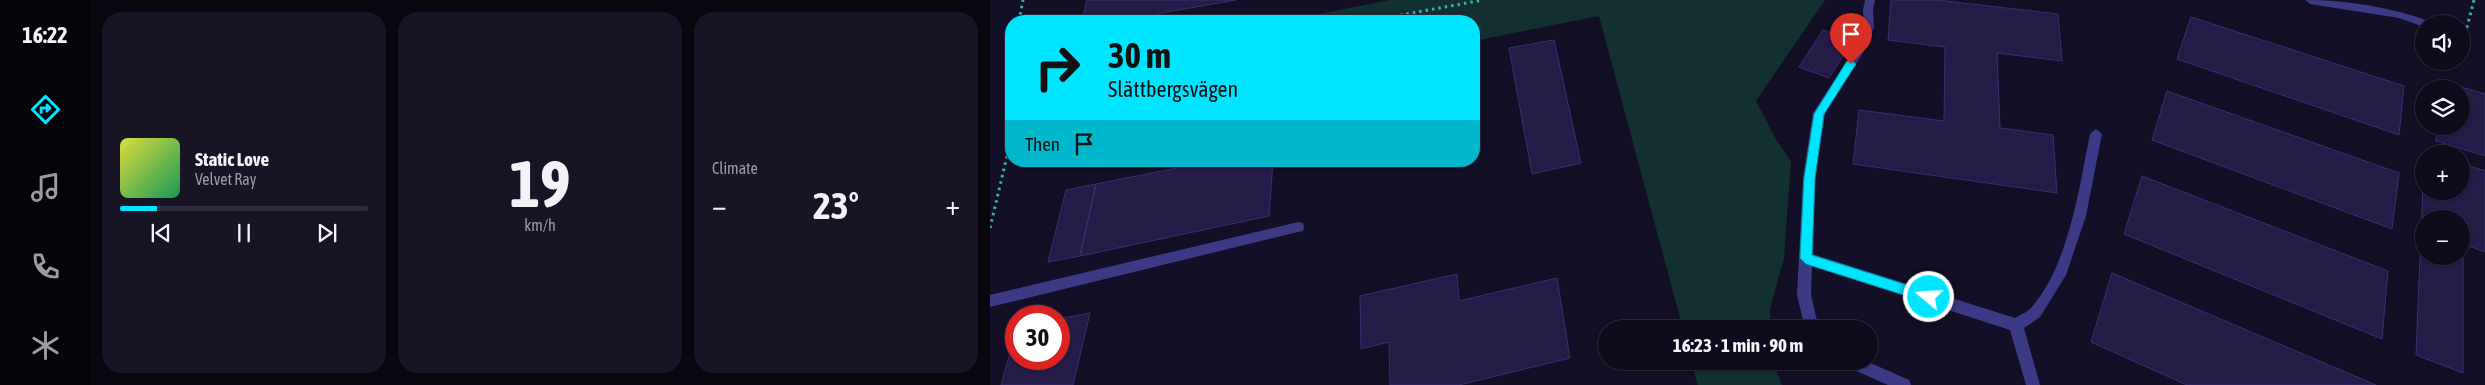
<!DOCTYPE html>
<meta charset="utf-8">
<style>
:root{--surface:#0e0b1c;--page:#171425;--text:#f1f3f6;--muted:#9b9ba3;--line:#2e2b3b;--accent:#00e5ff}
body{margin:0;font-family:"Asap Condensed",sans-serif;background:var(--page);color:var(--text);height:100vh;display:flex;flex-direction:column;font-size:19px;white-space:nowrap}
*{box-sizing:border-box;margin:0}
p{font-size:16px;color:var(--muted)}
.icon{flex:none;width:28px;height:28px;fill:none;stroke:currentColor;stroke-width:2;stroke-linecap:round;stroke-linejoin:round}
.map{position:relative;flex:1;overflow:hidden}
.details{display:flex;flex-direction:column;gap:12px;padding:12px;background:#08060f;width:900px}
.details>*{flex:none}
.guide{position:absolute;left:15px;top:15px;width:475px;height:152px;border-radius:20px;box-shadow:0 1px 4px #0004,0 0 0 1px var(--line);background:#00e5ff;color:#111;overflow:hidden}
.controls{position:absolute;left:1425px;top:15px;display:grid;gap:10px}
.controls a{display:grid;place-items:center;width:55px;height:55px;border-radius:50%;background:var(--surface);box-shadow:0 1px 4px #0004,0 0 0 1px var(--line);font-size:25px}
.speed{position:absolute;left:15px;top:305px;display:flex;gap:10px;font-size:25px;font-weight:700;text-align:center}
.speed>*{display:grid;place-content:center;width:65px;height:65px;border-radius:50%;background:var(--surface);box-shadow:0 1px 4px #0004,0 0 0 1px var(--line);line-height:1}
.speed .limit{border:8px solid #d22;background:#fff;color:#111}
.pin{position:absolute;display:grid;place-items:center;width:42px;height:42px;color:#fff;margin:-51px -21px;border-radius:50% 50% 50% 0;rotate:-45deg;box-shadow:0 0 5px #0007}
.pin .icon{rotate:45deg}
.me{position:absolute;width:55px;margin:-28px;rotate:288deg;stroke-linejoin:round;filter:drop-shadow(0 0 4px #0008)}
.turn{display:flex;align-items:center;gap:18px;height:105px;padding:0 20px;font-size:22px}
.turn .icon{width:65px;height:65px;stroke-width:2.5}
.turn b{display:block;font-size:35px;line-height:42px}
.then{display:flex;align-items:center;height:48px;padding:0 20px;background:#0003;gap:10px;font-size:19px}
.big{font-size:38px;font-weight:700;line-height:1.1}
.details .widget{flex:1;display:flex;flex-direction:column;justify-content:center;gap:8px;min-width:0;padding:0 18px;border-radius:20px;background:var(--page)}
.details .dial{align-items:center;gap:0}
.dial b{font-size:65px;line-height:1}
.song{display:flex;align-items:center;gap:15px}
.cover{width:60px;height:60px;border-radius:8px;background:linear-gradient(135deg,hsl(60 70% 55%),hsl(150 70% 35%))}
.played{height:5px;border-radius:2px;background:linear-gradient(90deg,var(--accent) 15%,var(--line) 15%)}
.keys{display:flex;justify-content:space-around;direction:ltr}
.heat{display:flex;justify-content:space-between;align-items:center;font-size:28px;direction:ltr}
.details .tiles{flex:1;display:grid;gap:12px;grid-template-columns:repeat(3,1fr)}
.trip{position:absolute;left:608px;top:320px;width:280px;height:50px;border-radius:25px;background:var(--surface);box-shadow:0 1px 4px #0004,0 0 0 1px var(--line);font-weight:700;line-height:50px;text-align:center}
main{display:flex;flex:1;min-height:0}
.dock{display:flex;flex-direction:column;width:90px;justify-content:space-around;align-items:center;background:#06040b;color:var(--muted)}
.dock .icon{width:35px;height:35px}
.dock .on{color:var(--accent)}
.dock b{font-size:22px;color:var(--text)}
.map>svg:first-child{display:block}
.green{fill:#12302f}
.building{fill:#241b47;stroke:#3b2d73;fill-rule:evenodd}
.lines{fill:none;stroke-linecap:round;stroke-linejoin:round}
.path{stroke:#2fb8b0;stroke-width:3;stroke-dasharray:2.5 4;stroke-linecap:butt}
.service{fill:#3d3a85;fill-rule:evenodd}
.minor{fill:#3d3a85;fill-rule:evenodd}
.route{fill:#00e5ff;stroke:#0095a6}
</style>
<main>
<nav class="dock">
<b>16:22</b>
<svg class="icon on" aria-label="directions" viewBox="0 0 24 24"><path d="M12 3l9 9-9 9-9-9zM9 14v-3h6M13 9l2 2-2 2"/></svg>
<svg class="icon" aria-label="music" viewBox="0 0 24 24"><path d="M9 18V5l10-2v13"/><circle cx="6" cy="18" r="3"/><circle cx="16" cy="16" r="3"/></svg>
<svg class="icon" aria-label="phone" viewBox="0 0 24 24"><path d="M5 4h4l2 5-3 2q2 4 5 5l2-3 5 2v4C11 20 4 13 5 4z"/></svg>
<svg class="icon" aria-label="climate" viewBox="0 0 24 24"><path d="M12 3v18M4 7l16 10M4 17L20 7"/></svg>
</nav>
<section class="details">
<div class="tiles">
<div class="widget">
<div class="song"><i class="cover"></i><div><b>Static Love</b><p>Velvet Ray</p></div></div>
<div class="played"></div>
<div class="keys"><svg class="icon" aria-label="previous" viewBox="0 0 24 24"><path d="M18 5L8 12l10 7zM5 5v14"/></svg><svg class="icon" aria-label="pause" viewBox="0 0 24 24"><path d="M8 5v14M16 5v14"/></svg><svg class="icon" aria-label="next" viewBox="0 0 24 24"><path d="M6 5l10 7-10 7zM19 5v14"/></svg></div>
</div>
<div class="widget dial"><b>19</b><p>km/h</p></div>
<div class="widget"><p>Climate</p>
<div class="heat"><a>−</a><b class="big">23°</b><a>+</a></div>
</div>
</div>
</section>
<div class="map">
<svg width="1495" height="385" viewBox="0 0 1495 385">
<rect width="100%" height="100%" fill="#130f26"/>
<path class="green" d="M400 0H835L766 101 787 141 801 161 794 258 780 309 781 329H693L609 16 484 41V21H292Z
M701 361H782L792 385H708Z"/>
<path class="building" d="M97 0H246L125 21H92Z
M901 0H947L1068 14 1072 61 1007 53 1010 128 1063 135 1067 193 863 164 869 110 954 121 955 47 898 40Z
M1201 17 1414 86 1409 135 1187 59Z
M833 30 863 40 839 78 809 67Z
M564 40 591 163 542 174 519 48Z
M1448 80 1495 94V156L1446 141 1447 126H1471V89H1448Z
M1177 91 1409 173 1402 229 1162 140Z
M1434 159V191H1471V163L1495 171V252L1473 244V373L1426 355ZM1434 219H1471V256H1434Z
M223 161H283L279 216 90 256 106 184Z
M1152 176 1398 271 1392 339 1134 234Z
M106 184 90 256 58 262 76 190Z
M1122 273 1386 385H1197L1101 342Z
M467 274 469 301 567 278 580 358 469 385H400L399 342 371 349 370 296Z
M100 313 83 385H11L26 331V359H69V319Z"/>
<g class="lines">
<path class="path" d="M29 21 33 0
M378 21 493 0
M1471 31 1477 27 1484 0
M21 68 19 84 21 93
M0 228 21 139"/>
<path class="service" d="M875 0H885L883 10 884 27 876 48 835 114 825 178 823 258 821 262 816 264 811 262 809 258 813 178 823 113 866 47 874 27 873 10Z
M1315 0C1357 0 1399 7 1439 21L1440 24H1434V27L1409 18 1320 4Z
M308 222 313 223 314 227 313 231 308 232 0 307V295Z"/>
<path class="minor" d="M1106 129 1112 134 1096 216 1076 275 1050 317 1034 328 1050 385H1036L1020 330 822 266 821 295 829 329H815L807 295 809 258 811 254 816 252 1025 318C1030 315 1037 312 1041 308 1079 265 1089 188 1100 134Z
M853 361H876L919 380 921 385H898L855 366Z"/>
</g>
<path class="route" d="M861 60 866 64 834 114 825 178 822 255 943 293 945 297 939 303 816 264 810 258 814 178 824 114 857 61Z"/>
</svg>
<div class="controls">
<a><svg class="icon" aria-label="sound" viewBox="0 0 24 24"><path d="M4 9h4l5-4v14l-5-4H4zM17 9q2 3 0 6"/></svg></a>
<a><svg class="icon" aria-label="layers" viewBox="0 0 24 24"><path d="M12 4l9 5-9 5-9-5zM3 14l9 5 9-5"/></svg></a>
<a>+</a>
<a>−</a>
</div>
<div class="speed"><div class="limit">30</div></div>
<div class="pin" style="left:861px;top:64px;background:#d93025"><svg class="icon" aria-label="arrive" viewBox="0 0 24 24"><path d="M6 21V4h12l-3 4 3 4H6"/></svg></div>
<svg class="me" style="left:939px;top:297px" viewBox="-20 -20 40 40"><circle r="17" fill="#00e5ff" stroke="#fff" stroke-width="3"/><path d="M0-11L8 9 0 5-8 9z" fill="#fff"/></svg>
<div class="trip">16:23 · 1 min · 90 m</div>
<div class="guide">
<div class="turn"><svg class="icon" aria-label="right" viewBox="0 0 24 24"><path d="M7 20v-9h11M14 6l5 5-5 5"/></svg><div><b>30 m</b>Slättbergsvägen</div></div>
<div class="then">Then<svg class="icon" aria-label="arrive" viewBox="0 0 24 24"><path d="M6 21V4h12l-3 4 3 4H6"/></svg></div>
</div>
</div>
</main>
